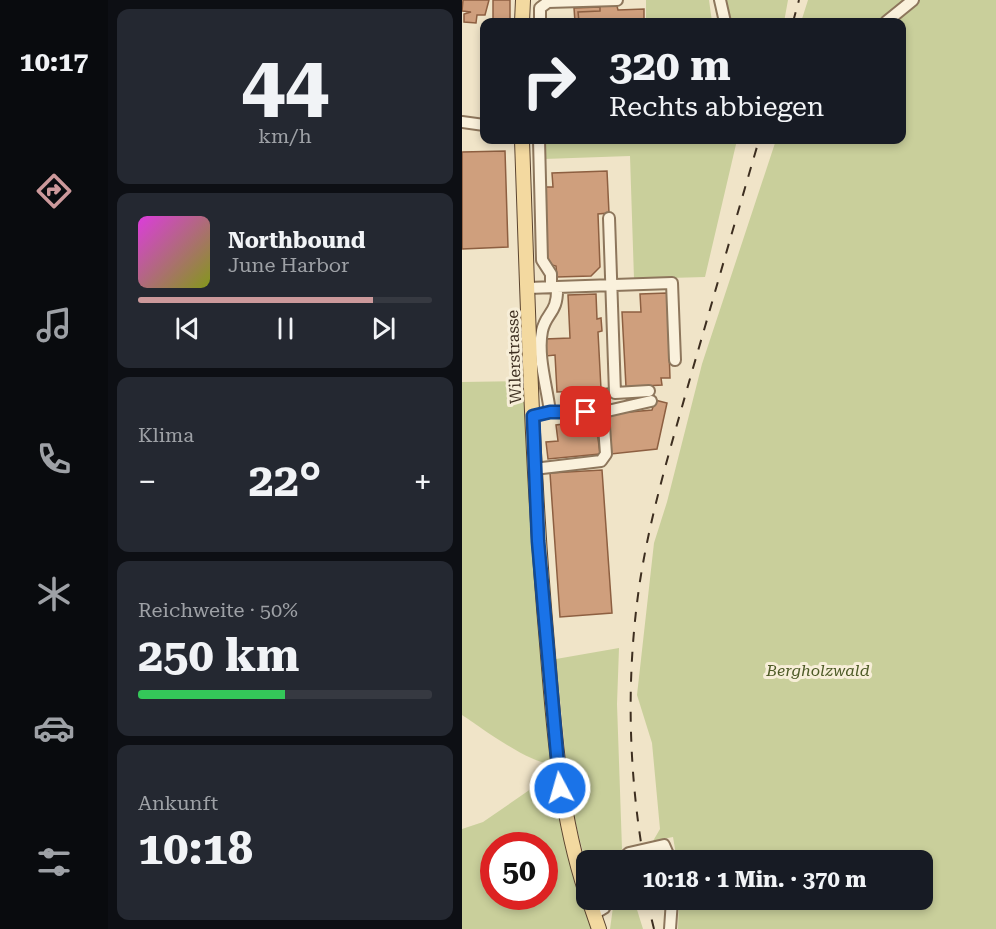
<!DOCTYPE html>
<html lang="de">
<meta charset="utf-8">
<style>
:root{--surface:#171b24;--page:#242831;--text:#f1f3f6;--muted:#9ea1a6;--line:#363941;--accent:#cc999b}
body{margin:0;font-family:"Roboto Serif",serif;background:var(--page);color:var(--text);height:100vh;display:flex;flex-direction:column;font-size:22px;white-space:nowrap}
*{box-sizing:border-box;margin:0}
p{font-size:20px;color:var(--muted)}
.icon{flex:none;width:33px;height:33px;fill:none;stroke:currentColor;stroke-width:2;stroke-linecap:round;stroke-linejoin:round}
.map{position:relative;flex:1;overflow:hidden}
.details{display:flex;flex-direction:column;gap:9px;padding:9px;background:#0d0f14;width:354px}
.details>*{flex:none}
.banner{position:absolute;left:18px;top:18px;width:426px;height:126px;border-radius:12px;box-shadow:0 3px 9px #0003;background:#171b24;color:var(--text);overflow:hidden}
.speed{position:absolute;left:18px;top:832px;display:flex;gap:12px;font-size:30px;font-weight:700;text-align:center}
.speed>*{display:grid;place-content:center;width:78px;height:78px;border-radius:50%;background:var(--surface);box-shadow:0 3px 9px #0003;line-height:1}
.speed .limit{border:9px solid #d22;background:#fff;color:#111}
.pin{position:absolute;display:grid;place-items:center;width:51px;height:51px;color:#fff;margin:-26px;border-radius:12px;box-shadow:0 3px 9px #0006}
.me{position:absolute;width:66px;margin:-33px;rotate:354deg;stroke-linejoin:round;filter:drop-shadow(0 0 4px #0008)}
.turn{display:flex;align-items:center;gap:21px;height:126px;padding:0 30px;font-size:27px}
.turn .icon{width:78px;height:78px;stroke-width:2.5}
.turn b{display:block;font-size:42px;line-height:51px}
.big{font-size:45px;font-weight:700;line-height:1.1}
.details .card{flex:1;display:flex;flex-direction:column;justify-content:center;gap:9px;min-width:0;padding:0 21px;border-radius:12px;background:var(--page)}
.details .dial{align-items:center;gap:0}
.dial b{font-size:78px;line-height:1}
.song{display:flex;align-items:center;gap:18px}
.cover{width:72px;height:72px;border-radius:9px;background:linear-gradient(135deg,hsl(300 70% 55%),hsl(70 70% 35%))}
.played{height:6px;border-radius:3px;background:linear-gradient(90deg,var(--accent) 80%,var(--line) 80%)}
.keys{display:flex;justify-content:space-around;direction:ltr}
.heat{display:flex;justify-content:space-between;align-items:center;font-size:33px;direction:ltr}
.charge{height:9px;border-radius:4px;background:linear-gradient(90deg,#34c759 50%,var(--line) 0)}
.trip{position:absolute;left:114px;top:850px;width:357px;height:60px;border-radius:12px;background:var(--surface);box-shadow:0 3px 9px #0003;font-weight:700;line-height:60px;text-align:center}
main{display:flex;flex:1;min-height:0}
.tabs{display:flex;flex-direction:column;width:108px;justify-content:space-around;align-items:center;background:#090b0e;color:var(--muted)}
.tabs .icon{width:42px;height:42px}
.tabs .selected{color:var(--accent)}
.tabs b{font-size:27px;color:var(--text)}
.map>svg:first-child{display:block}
.green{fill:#c9cf9b;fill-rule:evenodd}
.building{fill:#cf9f7d;stroke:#8d5f41;stroke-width:1.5}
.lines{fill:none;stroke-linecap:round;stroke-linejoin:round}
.minor-casing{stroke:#8d765c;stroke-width:14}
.major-casing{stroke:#5b4430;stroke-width:16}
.minor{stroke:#faf1dc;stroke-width:10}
.major{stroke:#f3d9a0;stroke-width:14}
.rail{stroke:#3d2e20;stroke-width:2;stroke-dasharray:10 10;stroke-linecap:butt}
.route-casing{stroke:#114b97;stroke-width:15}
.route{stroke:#1a73e8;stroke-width:10}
.labels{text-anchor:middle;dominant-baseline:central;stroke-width:6;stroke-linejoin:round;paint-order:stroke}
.street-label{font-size:16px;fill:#3d2e20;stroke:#f7eed8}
.park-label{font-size:16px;font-style:italic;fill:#4d5a26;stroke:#f7eed8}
</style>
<main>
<nav class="tabs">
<b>10:17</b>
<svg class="icon selected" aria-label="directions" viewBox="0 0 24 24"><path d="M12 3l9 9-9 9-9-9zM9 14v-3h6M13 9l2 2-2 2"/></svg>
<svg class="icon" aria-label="music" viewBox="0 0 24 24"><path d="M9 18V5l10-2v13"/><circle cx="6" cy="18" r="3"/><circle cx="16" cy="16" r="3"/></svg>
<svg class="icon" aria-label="phone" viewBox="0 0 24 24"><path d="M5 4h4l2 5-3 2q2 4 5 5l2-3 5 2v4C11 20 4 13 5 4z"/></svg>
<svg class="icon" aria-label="climate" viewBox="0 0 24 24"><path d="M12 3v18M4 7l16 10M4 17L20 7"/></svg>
<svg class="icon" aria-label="car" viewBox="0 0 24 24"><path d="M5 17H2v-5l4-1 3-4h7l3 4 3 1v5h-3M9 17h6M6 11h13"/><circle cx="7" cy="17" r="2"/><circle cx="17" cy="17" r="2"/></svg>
<svg class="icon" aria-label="filters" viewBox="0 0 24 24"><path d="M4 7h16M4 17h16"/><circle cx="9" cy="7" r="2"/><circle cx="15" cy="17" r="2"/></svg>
</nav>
<section class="details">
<div class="card dial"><b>44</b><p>km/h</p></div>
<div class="card">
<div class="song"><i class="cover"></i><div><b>Northbound</b><p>June Harbor</p></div></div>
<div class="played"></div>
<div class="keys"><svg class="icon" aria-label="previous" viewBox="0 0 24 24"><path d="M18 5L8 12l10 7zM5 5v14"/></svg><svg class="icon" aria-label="pause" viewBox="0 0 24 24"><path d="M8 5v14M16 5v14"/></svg><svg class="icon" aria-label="next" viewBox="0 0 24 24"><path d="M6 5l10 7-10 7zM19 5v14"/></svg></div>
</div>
<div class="card"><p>Klima</p>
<div class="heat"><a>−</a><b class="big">22°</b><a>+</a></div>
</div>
<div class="card"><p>Reichweite · 50%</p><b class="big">250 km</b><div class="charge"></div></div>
<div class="card"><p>Ankunft</p><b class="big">10:18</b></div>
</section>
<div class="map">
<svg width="534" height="929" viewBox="0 0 534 929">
<rect width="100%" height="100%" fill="#f0e4c8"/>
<path class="green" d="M184 0H247L250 22H184Z
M263 0H326L322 22H267Z
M346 0H534V929H216L217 900H460V861H215L211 837 191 841 198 829 190 743 175 695 192 543 205 502 240 364 314 140H440V22H339Z
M82 140H275L243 277 172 279 168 156 82 159Z
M65 381 91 763C73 768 17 726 0 715V382Z
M157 648 155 704 160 849 154 861H124V864L108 801 94 659Z
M77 767 90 779 107 850 131 929H0V829L21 822 79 782ZM32 846H82V897H32Z
M152 900H172L181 929H148Z"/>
<path class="building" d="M1 0H27L23 15H15L14 23 2 22V14L9 12 0 11Z
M31 0H48V19H31Z
M138 6H155L156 10 182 9V22H117L116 12 138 11Z
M138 7V11L116 12 117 22H113L112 8Z
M43 151 46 247 0 249V152Z
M145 171 147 213 136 214 138 267 129 276 95 277 94 266 82 263 79 187H91L90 173Z
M205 293 208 378H199L200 385 164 387 160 312H179L178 294Z
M134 294 135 319 139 318 140 331 136 332 139 389 146 388 147 402 116 404V391L95 392 93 355 84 356 83 339 108 338 106 295Z
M193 400 205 403 195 449 149 454 145 414 190 410Z
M138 415 140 430H135L138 454 86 459 84 442 96 441 94 425 118 422 117 420Z
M140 470 150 613 98 617 88 473Z"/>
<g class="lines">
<defs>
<path id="minor" d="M258 0 263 22
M78 22V8L86 2 155 0
M424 22 451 0
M0 122 22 125
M77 140 80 260 89 274V287
M147 218 153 393 187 391
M66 288 210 283 213 360
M88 412C85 387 75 355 80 331 84 312 96 314 95 287
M141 412 189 401
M71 416 88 412H141L144 454 139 461 72 469
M158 861 167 853 202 845 209 861
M132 914 142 908 146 900
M208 929 210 900"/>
<path id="major" d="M60 22 61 0
M60 140C66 307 70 476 85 643 92 728 97 811 124 893
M127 900 137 929"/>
</defs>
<use href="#minor" class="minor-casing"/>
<use href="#major" class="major-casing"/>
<use href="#minor" class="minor"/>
<use href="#major" class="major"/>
<path class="rail" d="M331 22 337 0
M182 861C166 769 164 674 178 581 189 511 210 443 229 375 252 296 274 218 297 140
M185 900 192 929"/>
</g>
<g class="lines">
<defs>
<path id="route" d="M98 788 76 541 71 416 88 412H124"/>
</defs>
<use href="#route" class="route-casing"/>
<use href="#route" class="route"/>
</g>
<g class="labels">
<g class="street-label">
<text transform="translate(52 357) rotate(-92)">Wilerstrasse</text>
</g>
<g class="park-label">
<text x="356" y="670">Bergholzwald</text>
</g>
</g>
</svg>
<div class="speed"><div class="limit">50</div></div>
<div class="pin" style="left:124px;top:412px;background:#d93025"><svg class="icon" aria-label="arrive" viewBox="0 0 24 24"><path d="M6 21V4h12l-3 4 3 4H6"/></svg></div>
<svg class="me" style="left:98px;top:788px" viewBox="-20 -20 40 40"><circle r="17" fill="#1a73e8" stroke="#fff" stroke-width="3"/><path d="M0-11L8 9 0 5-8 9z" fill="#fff"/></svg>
<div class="trip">10:18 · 1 Min. · 370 m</div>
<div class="banner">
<div class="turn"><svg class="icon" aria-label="right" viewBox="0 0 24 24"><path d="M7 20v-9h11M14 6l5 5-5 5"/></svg><div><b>320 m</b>Rechts abbiegen</div></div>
</div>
</div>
</main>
